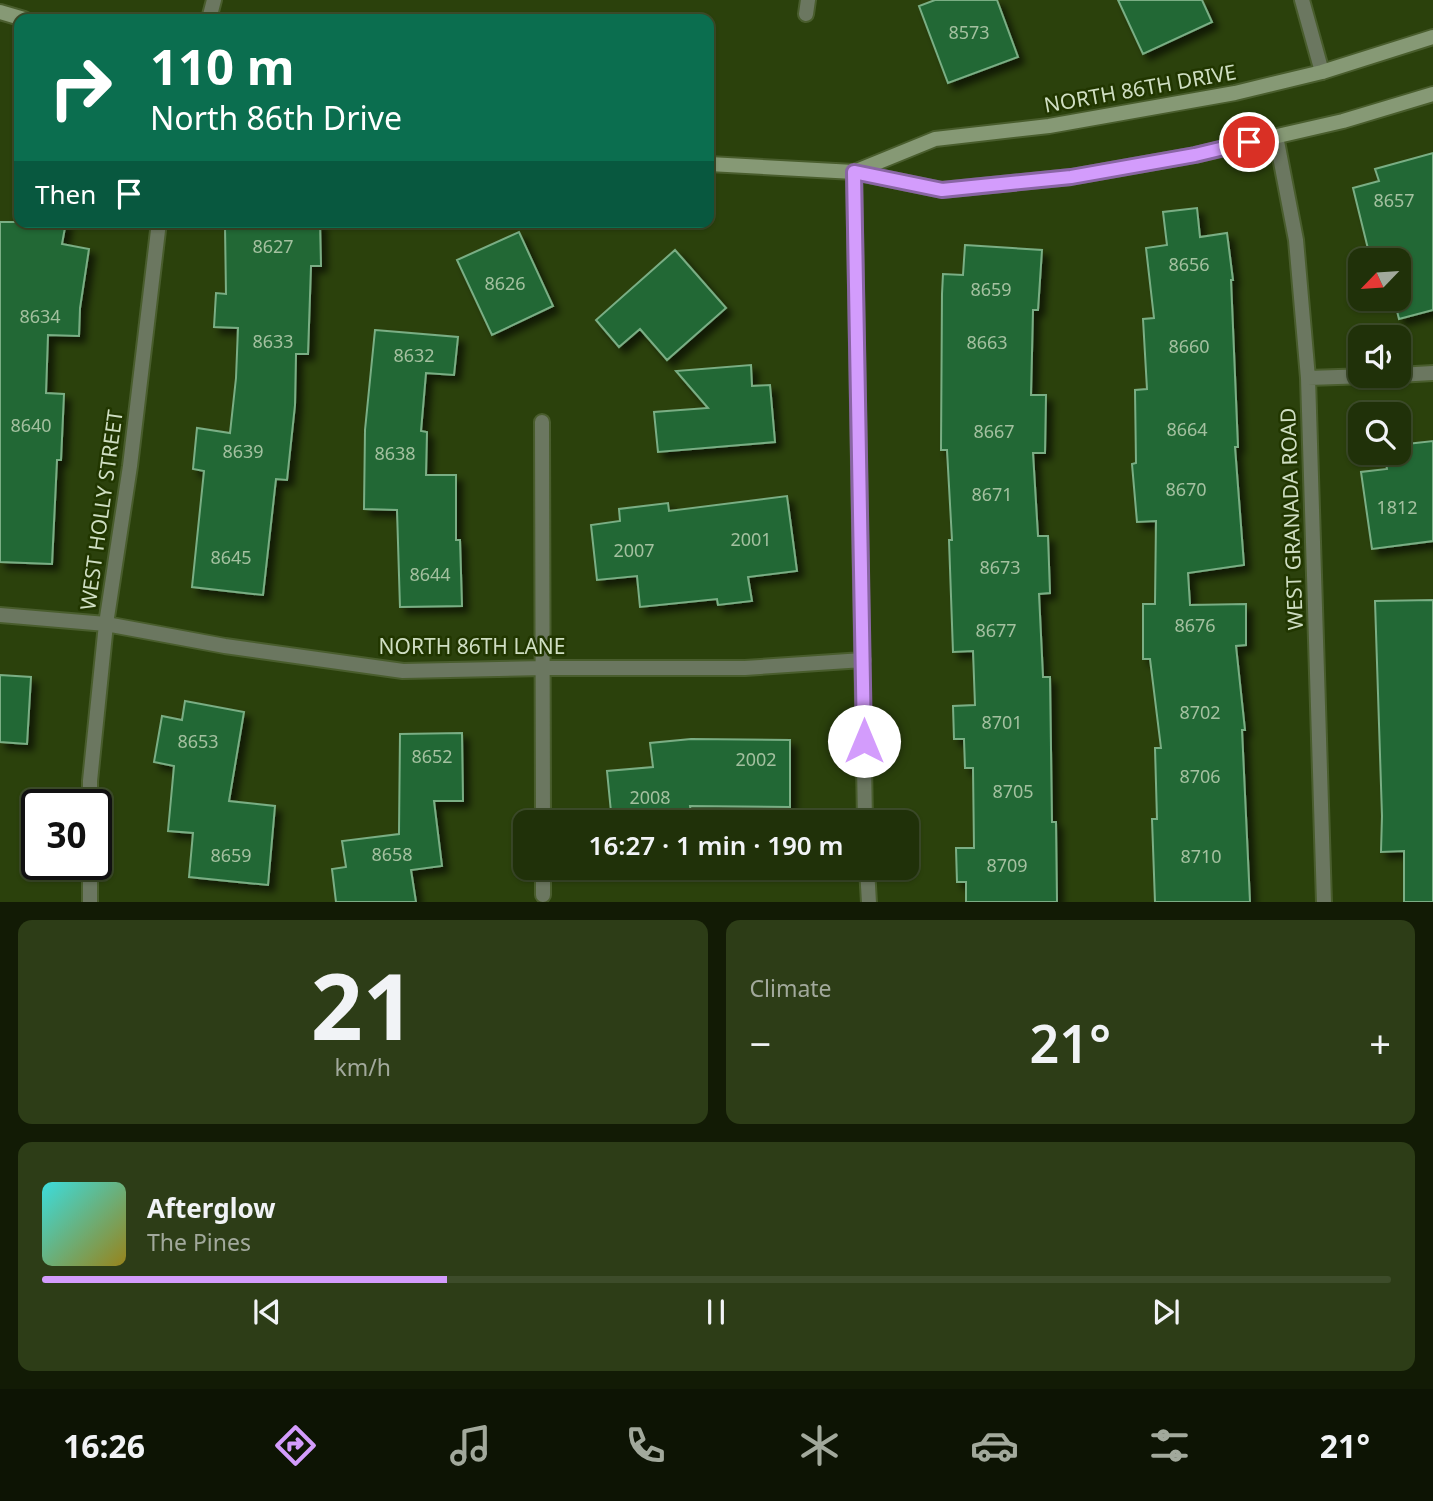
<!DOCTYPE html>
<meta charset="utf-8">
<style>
:root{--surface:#203109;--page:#2d3d17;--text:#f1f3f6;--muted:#a2a99c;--line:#3d4c2a;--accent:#d39cfc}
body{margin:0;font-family:"Noto Sans",sans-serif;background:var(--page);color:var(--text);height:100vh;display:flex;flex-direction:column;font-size:26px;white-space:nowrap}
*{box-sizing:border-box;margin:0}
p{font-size:23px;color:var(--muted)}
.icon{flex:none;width:38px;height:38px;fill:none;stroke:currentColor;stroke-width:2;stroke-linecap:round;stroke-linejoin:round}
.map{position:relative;height:902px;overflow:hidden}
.panel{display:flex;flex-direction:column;gap:18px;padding:18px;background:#121b05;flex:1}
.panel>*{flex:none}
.banner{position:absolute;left:14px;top:14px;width:700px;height:214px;border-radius:14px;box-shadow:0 2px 5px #0004,0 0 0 2px var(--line);background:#0b6e4f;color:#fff;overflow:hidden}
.needle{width:46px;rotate:245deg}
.buttons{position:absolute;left:1348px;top:248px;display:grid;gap:14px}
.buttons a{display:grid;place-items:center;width:63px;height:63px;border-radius:14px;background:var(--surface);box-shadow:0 2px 5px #0004,0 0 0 2px var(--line);font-size:35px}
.speed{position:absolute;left:21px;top:789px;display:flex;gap:14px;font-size:35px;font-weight:700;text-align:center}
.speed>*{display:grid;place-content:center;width:91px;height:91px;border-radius:50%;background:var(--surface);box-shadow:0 2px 5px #0004,0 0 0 2px var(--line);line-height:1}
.speed .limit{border:4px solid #111;border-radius:10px;background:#fff;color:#111}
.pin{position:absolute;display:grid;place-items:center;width:60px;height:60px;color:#fff;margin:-30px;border:4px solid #fff;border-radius:50%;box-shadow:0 2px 7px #0007}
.me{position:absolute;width:77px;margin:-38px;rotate:0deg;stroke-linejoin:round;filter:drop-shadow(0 0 5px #0008)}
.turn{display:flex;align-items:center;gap:24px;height:147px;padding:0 21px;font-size:32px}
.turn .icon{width:91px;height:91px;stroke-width:2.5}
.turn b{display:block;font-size:49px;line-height:60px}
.then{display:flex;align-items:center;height:66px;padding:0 21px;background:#0003;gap:14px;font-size:26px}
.big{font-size:52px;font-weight:600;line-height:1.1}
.panel .widget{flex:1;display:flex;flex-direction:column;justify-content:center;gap:10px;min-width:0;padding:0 24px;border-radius:14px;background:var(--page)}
.panel .dial{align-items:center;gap:0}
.dial b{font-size:91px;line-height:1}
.song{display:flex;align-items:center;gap:21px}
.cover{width:84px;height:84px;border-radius:10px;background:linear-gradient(135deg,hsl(180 70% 55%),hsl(50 70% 35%))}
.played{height:7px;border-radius:4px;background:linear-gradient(90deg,var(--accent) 30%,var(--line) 30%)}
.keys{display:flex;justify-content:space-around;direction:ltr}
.heat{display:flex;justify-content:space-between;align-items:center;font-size:38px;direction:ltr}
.panel .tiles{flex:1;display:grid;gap:18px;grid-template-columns:1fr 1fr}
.widget:last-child{grid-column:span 2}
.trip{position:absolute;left:513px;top:810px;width:406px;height:70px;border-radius:14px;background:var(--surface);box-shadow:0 2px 5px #0004,0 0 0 2px var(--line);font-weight:600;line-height:70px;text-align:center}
.menu{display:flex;height:112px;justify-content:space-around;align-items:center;background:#0d1404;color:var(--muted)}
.menu .icon{width:49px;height:49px}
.menu .active{color:var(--accent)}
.menu b{font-size:32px;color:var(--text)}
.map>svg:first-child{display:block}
.building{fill:#206836;stroke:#7aae84;stroke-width:2;filter:url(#shadow)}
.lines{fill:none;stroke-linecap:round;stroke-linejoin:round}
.street-casing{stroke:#495d2d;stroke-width:18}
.secondary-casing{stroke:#495d2d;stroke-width:18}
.street{stroke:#6b7760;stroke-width:14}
.secondary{stroke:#869975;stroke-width:14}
.route-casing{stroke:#8965a4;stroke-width:18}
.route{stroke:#d39cfc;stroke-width:12}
.labels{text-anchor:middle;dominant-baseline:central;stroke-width:5;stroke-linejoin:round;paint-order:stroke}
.number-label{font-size:18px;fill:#a3c09f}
.street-label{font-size:21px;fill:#cfdec2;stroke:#213600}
</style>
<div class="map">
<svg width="1433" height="903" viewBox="0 0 1433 903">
<defs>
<filter id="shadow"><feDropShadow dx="6" dy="6" stdDeviation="3.5" flood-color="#0009"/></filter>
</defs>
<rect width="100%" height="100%" fill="#2b410c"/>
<path class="building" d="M935 0H997L1018 57 948 83 919 6Z
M1118 0H1202L1212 22 1143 54Z
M1433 153V310L1399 319 1394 299H1398V261H1371L1353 188 1379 181 1375 169Z
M1197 208 1200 237 1227 233 1233 280H1231L1238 447H1235L1244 565 1188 573 1190 605 1246 604V645L1236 646 1245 730H1242L1250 902H1155L1152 819H1157L1155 748H1161L1150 659H1143V604H1155L1156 521 1137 522 1132 464 1136 463 1135 390 1147 389 1143 319 1154 318 1146 248 1167 245 1163 212Z
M0 222H66L62 244 89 249 80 308 79 336 48 335 46 393 64 394 61 460H57L52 564 0 562Z
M256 222H320L321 266H311L308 354H296L295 405 287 480 276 479 263 595 192 587 204 471 193 469 197 428 230 433 236 378 238 328 214 327 216 293 226 294 225 226H257Z
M519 232 553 306 492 335 457 260Z
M965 245 1042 250 1038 310H1033L1031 395H1046L1045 453H1033L1038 536H1048L1050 593 1039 594 1043 677H1050L1052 822H1056L1057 902H966V882H957L956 848H974L973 768H965L964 739H954L953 706 975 705 973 651 953 652 949 540H952L947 450H941L942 294 943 274 963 275Z
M675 250 726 308 667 360 640 329 619 347 596 320Z
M375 330 458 337 454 375 426 373 421 431 427 432 426 475H456V540H460L462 606 400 607 397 510 364 509 365 430Z
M751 365 752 386 770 385 775 442 658 452 654 412 708 408 676 371Z
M1433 441V541L1372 549 1361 472 1387 469 1384 453H1398V445Z
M787 496 797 571 748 577 752 601 718 605 717 599 640 607 637 576 597 580 591 525 620 521 619 509 668 503 669 511Z
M1433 600V902H1404V851L1381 852 1382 816 1375 601Z
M0 675 31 677 27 744 0 742Z
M185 701 244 712 229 801 275 806 268 885 189 877 193 833 168 831 174 766 154 762 162 716 182 720Z
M462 733 463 801H434L442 866 411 870 416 902H336L332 869 346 867 342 841 399 834 400 734Z
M691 739 790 740V807L690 806 692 822H612L607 771 653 767 650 743Z"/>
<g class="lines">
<defs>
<path id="street" d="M1302 0 1322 72
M806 14 808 0
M209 19 214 0
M1276 136 1296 240 1308 378 1324 903
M854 172 865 822
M1398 375 1433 373
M1308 378 1368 376
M542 422 543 822
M0 615 106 624 225 646 403 671 544 668H745L863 660
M90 805V781L106 624 130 466 159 222
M90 864V903
M867 868 869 903
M543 895V868"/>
<path id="secondary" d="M0 12 24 19
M709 164 854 172 942 190 1071 177 1195 155 1343 121 1433 94
M854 172 935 139 1049 126 1235 93 1322 72 1433 37"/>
</defs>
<use href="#street" class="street-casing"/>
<use href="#secondary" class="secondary-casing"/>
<use href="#street" class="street"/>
<use href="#secondary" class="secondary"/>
</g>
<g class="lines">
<defs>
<path id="route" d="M864 741 854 172 942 190 1071 177 1195 155 1249 142"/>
</defs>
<use href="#route" class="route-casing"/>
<use href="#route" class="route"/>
</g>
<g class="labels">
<g class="number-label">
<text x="969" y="32">8573</text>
<text x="1394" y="200">8657</text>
<text x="273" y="246">8627</text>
<text x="1189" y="264">8656</text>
<text x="505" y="283">8626</text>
<text x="991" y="289">8659</text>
<text x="40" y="316">8634</text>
<text x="273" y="341">8633</text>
<text x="987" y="342">8663</text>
<text x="1189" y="346">8660</text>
<text x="414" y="355">8632</text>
<text x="31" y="425">8640</text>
<text x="1187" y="429">8664</text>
<text x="994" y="431">8667</text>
<text x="243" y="451">8639</text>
<text x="395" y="453">8638</text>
<text x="1186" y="489">8670</text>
<text x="992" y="494">8671</text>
<text x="1397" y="507">1812</text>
<text x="751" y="539">2001</text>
<text x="634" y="550">2007</text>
<text x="231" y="557">8645</text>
<text x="1000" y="567">8673</text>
<text x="430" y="574">8644</text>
<text x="1195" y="625">8676</text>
<text x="996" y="630">8677</text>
<text x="1200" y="712">8702</text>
<text x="1002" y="722">8701</text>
<text x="198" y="741">8653</text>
<text x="432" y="756">8652</text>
<text x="756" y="759">2002</text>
<text x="1200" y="776">8706</text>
<text x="1013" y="791">8705</text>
<text x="650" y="797">2008</text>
<text x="392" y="854">8658</text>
<text x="231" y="855">8659</text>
<text x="1201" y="856">8710</text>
<text x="1007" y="865">8709</text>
</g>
<g class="street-label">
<text transform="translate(1140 88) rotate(-10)">NORTH 86TH DRIVE</text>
<text transform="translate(101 510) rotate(-82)">WEST HOLLY STREET</text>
<text transform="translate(1291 519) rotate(-92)">WEST GRANADA ROAD</text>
<text x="472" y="646">NORTH 86TH LANE</text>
</g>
</g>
</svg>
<div class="buttons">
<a><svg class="needle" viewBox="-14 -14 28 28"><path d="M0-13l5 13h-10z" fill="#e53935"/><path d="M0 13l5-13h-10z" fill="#a2a99c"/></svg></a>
<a><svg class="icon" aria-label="sound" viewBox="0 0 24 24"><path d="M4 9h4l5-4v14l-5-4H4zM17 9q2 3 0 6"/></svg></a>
<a><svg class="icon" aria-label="search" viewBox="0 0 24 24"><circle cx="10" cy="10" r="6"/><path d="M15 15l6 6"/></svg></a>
</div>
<div class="speed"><div class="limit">30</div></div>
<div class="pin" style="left:1249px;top:142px;background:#d93025"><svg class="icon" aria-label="arrive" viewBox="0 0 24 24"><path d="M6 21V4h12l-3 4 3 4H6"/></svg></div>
<svg class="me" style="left:864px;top:741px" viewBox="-20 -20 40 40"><circle r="19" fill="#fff"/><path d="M0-13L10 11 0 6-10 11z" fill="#d39cfc"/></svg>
<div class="trip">16:27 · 1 min · 190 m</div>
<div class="banner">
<div class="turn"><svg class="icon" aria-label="right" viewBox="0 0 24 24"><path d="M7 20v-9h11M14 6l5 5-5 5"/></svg><div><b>110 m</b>North 86th Drive</div></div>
<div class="then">Then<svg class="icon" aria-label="arrive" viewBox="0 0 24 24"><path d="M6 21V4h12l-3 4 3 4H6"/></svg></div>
</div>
</div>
<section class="panel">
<div class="tiles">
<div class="widget dial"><b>21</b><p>km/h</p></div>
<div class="widget"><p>Climate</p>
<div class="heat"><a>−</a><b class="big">21°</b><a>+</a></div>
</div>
<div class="widget">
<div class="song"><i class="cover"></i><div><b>Afterglow</b><p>The Pines</p></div></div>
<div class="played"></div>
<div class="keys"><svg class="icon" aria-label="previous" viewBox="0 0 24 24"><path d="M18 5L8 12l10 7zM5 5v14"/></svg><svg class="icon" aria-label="pause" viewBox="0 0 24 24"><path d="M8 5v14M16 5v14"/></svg><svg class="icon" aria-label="next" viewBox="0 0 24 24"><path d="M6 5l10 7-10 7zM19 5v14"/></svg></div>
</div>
</div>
</section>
<nav class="menu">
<b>16:26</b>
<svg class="icon active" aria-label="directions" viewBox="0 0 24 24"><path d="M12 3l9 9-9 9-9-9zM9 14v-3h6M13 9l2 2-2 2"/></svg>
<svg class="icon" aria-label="music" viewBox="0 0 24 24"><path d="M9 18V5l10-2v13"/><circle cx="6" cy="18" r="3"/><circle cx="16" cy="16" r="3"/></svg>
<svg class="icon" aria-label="phone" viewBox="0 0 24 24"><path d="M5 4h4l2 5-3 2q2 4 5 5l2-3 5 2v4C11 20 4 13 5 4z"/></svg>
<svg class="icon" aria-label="climate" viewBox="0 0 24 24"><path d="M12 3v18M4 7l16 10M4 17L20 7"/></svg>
<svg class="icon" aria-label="car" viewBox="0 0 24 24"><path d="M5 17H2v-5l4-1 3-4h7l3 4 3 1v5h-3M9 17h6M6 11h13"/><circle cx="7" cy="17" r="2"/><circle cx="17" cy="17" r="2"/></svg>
<svg class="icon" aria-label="filters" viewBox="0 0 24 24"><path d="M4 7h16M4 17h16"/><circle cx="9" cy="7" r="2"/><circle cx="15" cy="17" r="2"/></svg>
<b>21°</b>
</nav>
